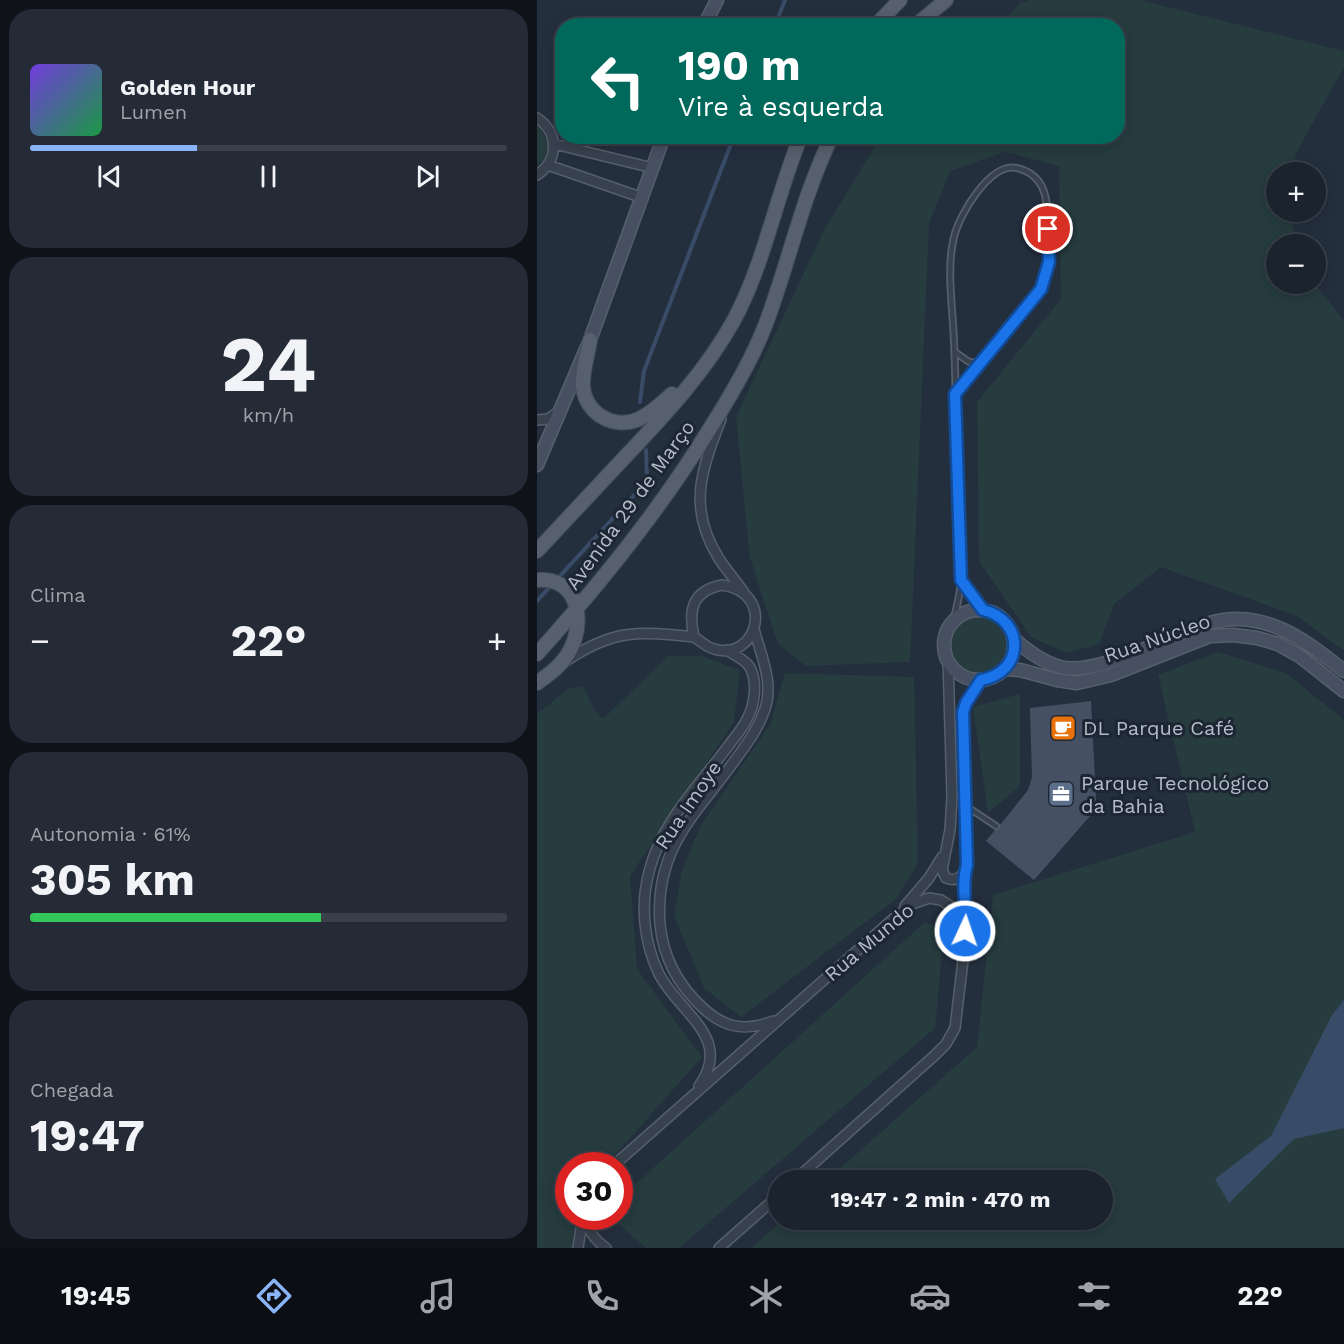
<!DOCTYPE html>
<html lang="pt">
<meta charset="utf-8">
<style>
:root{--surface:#1b232e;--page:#242b36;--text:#f1f3f6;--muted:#a0a4aa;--line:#39404a;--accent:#8ab4f8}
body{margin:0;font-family:"Work Sans",sans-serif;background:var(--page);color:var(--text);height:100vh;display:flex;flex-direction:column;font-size:22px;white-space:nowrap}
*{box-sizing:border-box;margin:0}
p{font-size:20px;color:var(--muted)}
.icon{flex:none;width:33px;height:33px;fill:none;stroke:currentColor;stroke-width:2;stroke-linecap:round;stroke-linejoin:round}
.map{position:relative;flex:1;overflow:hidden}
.side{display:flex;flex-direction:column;gap:9px;padding:9px;background:#0f1319;width:537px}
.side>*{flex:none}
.banner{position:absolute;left:18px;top:18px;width:570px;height:126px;border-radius:24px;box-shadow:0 3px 15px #0003,0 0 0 2px var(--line);background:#00695c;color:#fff;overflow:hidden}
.buttons{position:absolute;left:729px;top:162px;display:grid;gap:12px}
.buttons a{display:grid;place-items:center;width:60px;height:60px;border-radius:50%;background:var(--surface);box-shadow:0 3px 15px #0003,0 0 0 2px var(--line);font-size:30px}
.speed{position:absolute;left:18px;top:1152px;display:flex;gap:12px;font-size:30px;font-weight:700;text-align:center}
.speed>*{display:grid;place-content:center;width:78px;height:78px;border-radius:50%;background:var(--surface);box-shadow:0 3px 15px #0003,0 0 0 2px var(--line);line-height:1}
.speed .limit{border:9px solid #d22;background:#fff;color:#111}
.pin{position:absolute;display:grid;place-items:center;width:51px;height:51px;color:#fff;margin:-26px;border:3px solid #fff;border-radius:50%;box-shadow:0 2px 6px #0007}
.me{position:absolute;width:66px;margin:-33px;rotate:3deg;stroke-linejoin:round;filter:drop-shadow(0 0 4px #0008)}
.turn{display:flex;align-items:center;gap:21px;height:126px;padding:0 24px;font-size:27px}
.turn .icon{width:78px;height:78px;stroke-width:2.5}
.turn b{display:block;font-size:42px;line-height:51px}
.big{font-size:45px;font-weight:700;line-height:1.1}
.side .widget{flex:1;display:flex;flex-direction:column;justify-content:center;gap:9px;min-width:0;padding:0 21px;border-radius:24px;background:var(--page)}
.side .dial{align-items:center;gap:0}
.dial b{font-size:78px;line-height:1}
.song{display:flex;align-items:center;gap:18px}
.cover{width:72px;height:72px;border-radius:9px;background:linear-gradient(135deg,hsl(260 70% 55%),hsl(140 70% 35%))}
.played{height:6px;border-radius:3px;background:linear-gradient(90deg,var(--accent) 35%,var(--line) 35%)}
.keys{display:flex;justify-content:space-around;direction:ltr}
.heat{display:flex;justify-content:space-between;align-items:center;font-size:33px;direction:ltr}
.charge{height:9px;border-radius:4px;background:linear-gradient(90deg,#34c759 61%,var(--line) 0)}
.trip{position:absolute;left:231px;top:1170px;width:345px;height:60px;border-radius:30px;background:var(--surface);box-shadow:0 3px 15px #0003,0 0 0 2px var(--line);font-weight:700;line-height:60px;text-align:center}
.dock{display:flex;height:96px;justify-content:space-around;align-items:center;background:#0b0e12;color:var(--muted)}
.dock .icon{width:42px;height:42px}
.dock .selected{color:var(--accent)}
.dock b{font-size:27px;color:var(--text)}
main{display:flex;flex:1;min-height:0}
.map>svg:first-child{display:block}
.green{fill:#263c3f}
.water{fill:#394c67}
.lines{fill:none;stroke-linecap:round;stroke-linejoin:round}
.stream{stroke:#394c67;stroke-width:4}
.building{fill:#455162}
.lane-casing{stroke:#565f6c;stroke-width:8}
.street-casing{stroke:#565f6c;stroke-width:12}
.secondary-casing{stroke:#565f6c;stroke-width:15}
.primary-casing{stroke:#414a57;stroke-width:16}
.lane{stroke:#38414e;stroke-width:4.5}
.street{stroke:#38414e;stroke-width:9}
.secondary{stroke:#465061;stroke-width:12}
.primary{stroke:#56606e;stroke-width:14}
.route-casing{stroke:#114b97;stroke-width:15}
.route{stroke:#1a73e8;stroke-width:10}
.labels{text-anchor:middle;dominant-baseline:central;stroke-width:6;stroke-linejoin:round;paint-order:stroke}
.street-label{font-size:20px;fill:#b4bcc9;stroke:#1d2633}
.poi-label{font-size:20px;fill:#b4bcc9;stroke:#1d2633;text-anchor:start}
</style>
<main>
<section class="side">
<div class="widget">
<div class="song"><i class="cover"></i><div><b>Golden Hour</b><p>Lumen</p></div></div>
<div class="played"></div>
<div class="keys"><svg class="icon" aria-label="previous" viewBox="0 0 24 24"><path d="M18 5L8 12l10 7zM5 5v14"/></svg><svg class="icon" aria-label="pause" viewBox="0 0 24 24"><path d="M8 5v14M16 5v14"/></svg><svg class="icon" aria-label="next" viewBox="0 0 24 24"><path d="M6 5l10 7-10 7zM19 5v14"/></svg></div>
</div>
<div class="widget dial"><b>24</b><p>km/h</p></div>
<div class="widget"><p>Clima</p>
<div class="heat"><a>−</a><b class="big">22°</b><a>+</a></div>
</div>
<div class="widget"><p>Autonomia · 61%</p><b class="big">305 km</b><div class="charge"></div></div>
<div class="widget"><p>Chegada</p><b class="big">19:47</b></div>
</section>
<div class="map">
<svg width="807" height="1248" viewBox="0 0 807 1248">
<rect width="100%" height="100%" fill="#242f3e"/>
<path class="green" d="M493 0H603L807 51V67L759 153 757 172H740V212H752V216L763 244H740V284H778L807 321V651L760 616 624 567 577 604 562 644 529 653 494 637 442 561 440 402 524 299 522 166 468 152 413 171 392 223 373 662 269 666 241 644 213 558 199 417 288 228 344 137 580 136V26L463 25 483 3Z
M0 126C13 138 14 155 0 166Z
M414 645a28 28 0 1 1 56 0a28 28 0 1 1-56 0Z
M681 652 749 673 807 720V1248H214L246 1220H566V1180H290L440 1047 456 895 658 832 621 675Z
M131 656H164L203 670 197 722 93 876 100 969 165 1057 69 1165 32 1166V1216L42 1217 40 1248H0V714L31 689 46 686 58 711 66 719Z
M248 673 377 677 381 863 359 899 204 1017 167 988 137 915 145 870 164 825 233 725Z
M483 694V786L451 813 436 707Z
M388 922 407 930 398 1028 142 1248H109L73 1217 82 1216 83 1198Z"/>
<path class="water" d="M807 1000V1128L757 1139 692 1203 678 1179 734 1136 795 1015Z"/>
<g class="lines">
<path class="stream" d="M238 26 248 0
M103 402 107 371 197 136
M0 601 100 492 110 475 109 450"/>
</g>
<path class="building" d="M554 701 559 799 558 805 554 815 497 880 449 841 458 830 462 829 463 825 491 790 495 777 493 708Z"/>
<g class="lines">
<defs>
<path id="lane" d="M418 352 432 362 444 363
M424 580 446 610
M416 623C419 608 424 593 424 578 425 540 421 502 420 464 419 423 419 382 417 342 416 310 409 268 417 237 422 215 453 162 480 168 501 173 509 189 510 208 512 228 514 252 510 272 504 302 440 368 418 394
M429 806 459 826"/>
<path id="street" d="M0 118C22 132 22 161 0 175
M17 144 116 168
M11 165 106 198
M184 419C165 469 150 507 181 557 188 569 198 579 206 591
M0 420 11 419 23 411
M185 585C239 592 221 662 177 649 169 647 164 641 157 637 151 610 155 591 185 585Z
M217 629C224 656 237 682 228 709 222 727 212 741 201 756 160 814 117 847 123 924 126 957 142 986 166 1008 187 1028 209 1032 236 1021
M411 660 415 796 413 830 405 870 409 878C420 883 427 875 430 865L425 724 429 703 444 680
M29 661C76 629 102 631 157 637
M427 874 429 903 428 926
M368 906 392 878 405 857
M162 1086C197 1038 142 1013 122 974 107 943 103 905 112 872 123 825 161 786 189 749 196 739 205 730 210 719 218 705 221 680 212 666 207 659 197 655 190 650
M76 1166 356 919 375 904 392 898 404 900 413 906 420 912 425 921 428 931 427 952 418 1028 409 1044 397 1056 258 1180
M48 1216C50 1231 58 1240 69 1248
M41 1248 46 1216
M182 1248 242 1195"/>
<path id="secondary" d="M167 26 180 0
M0 465 53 340 127 136
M407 645a35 35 0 1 1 70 0a35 35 0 1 1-70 0Z
M476 638C489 650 505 662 523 667 554 676 618 644 649 632 666 625 683 618 702 619 743 620 776 646 807 671
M468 669 483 670 520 680 540 683 574 675 673 636 696 635 720 638 741 644 764 657 807 691"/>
<path id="primary" d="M338 26 363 0
M378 26 409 0
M53 340C51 355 45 371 46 387 49 414 77 430 102 419 115 413 125 403 135 394
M0 551C29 520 58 489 87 458 127 416 169 371 197 320 228 262 239 196 264 136
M0 580C39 577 48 616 35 646 28 663 14 673 0 683
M0 654C63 584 123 510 172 430 193 397 214 362 228 326 252 263 265 197 295 136"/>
</defs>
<use href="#lane" class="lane-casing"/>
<use href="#street" class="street-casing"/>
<use href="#secondary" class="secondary-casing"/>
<use href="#primary" class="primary-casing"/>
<use href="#lane" class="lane"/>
<use href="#street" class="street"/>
<use href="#secondary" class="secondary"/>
<use href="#primary" class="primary"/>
</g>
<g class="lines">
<defs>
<path id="route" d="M428 931C430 909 424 885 430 865L426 712 429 703 444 680C488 672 488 620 446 610L424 580 418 394 504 289 512 262 511 229"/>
</defs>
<use href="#route" class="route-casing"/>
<use href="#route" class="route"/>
</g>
<defs>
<symbol id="cafe-square" viewBox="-11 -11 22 22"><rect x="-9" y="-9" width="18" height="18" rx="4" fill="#e8710a" stroke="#1d2633"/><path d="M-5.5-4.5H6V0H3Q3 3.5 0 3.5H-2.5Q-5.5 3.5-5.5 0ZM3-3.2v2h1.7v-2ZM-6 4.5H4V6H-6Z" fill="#fff"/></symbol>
<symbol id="office-square" viewBox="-11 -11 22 22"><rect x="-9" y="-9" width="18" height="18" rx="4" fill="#5c6f8a" stroke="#1d2633"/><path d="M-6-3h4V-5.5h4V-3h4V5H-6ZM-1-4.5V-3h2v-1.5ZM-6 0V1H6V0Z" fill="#fff"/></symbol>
</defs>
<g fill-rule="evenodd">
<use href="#cafe-square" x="511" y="713" width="30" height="30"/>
<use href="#office-square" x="509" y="779" width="30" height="30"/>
</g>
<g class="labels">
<g class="street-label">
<text transform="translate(93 505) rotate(-54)">Avenida 29 de Março</text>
<text transform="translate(620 638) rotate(-19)">Rua Núcleo</text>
<text transform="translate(151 805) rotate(-56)">Rua Imoye</text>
<text transform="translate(332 942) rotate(-40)">Rua Mundo</text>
</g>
<g class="poi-label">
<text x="546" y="728">DL Parque Café</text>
<text x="544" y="783">Parque Tecnológico<tspan x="544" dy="23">da Bahia</tspan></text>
</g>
</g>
</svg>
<div class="buttons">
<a>+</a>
<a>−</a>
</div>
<div class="speed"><div class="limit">30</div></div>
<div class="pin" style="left:511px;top:229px;background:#d93025"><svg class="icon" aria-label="arrive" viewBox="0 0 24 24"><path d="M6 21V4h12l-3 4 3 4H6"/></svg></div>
<svg class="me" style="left:428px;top:931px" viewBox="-20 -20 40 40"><circle r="17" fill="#1a73e8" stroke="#fff" stroke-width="3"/><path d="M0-11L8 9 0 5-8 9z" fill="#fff"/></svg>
<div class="trip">19:47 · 2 min · 470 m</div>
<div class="banner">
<div class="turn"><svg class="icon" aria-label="left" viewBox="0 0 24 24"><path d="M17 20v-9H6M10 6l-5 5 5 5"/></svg><div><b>190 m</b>Vire à esquerda</div></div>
</div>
</div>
</main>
<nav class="dock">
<b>19:45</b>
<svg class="icon selected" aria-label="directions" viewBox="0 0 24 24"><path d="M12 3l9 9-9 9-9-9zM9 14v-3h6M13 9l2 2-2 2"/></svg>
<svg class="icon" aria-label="music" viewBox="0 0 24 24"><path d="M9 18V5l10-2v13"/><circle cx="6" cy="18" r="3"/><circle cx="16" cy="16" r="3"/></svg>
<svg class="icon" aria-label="phone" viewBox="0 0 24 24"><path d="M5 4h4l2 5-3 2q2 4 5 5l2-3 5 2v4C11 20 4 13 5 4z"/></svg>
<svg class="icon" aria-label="climate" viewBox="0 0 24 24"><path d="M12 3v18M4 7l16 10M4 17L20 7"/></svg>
<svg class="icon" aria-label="car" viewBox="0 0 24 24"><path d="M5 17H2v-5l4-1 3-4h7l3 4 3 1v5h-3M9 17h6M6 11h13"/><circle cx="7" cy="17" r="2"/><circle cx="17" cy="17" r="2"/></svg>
<svg class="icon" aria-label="filters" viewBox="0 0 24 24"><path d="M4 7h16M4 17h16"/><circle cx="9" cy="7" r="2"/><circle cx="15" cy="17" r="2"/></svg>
<b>22°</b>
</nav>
